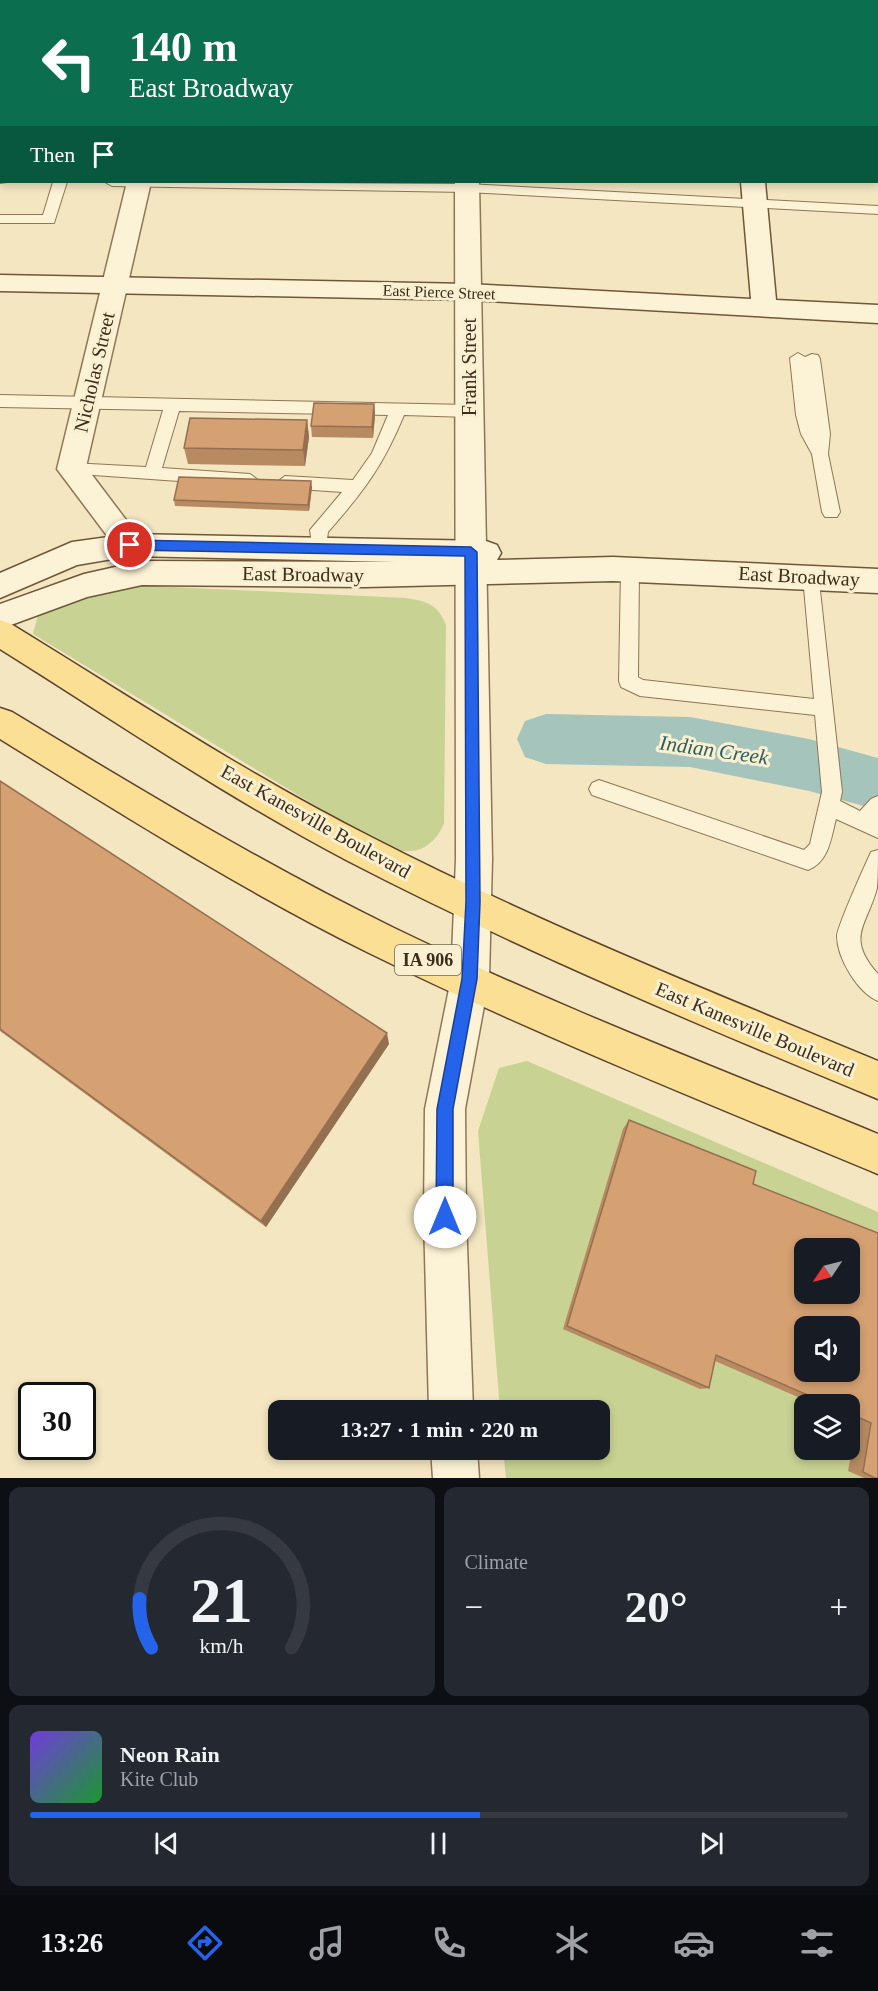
<!DOCTYPE html>
<meta charset="utf-8">
<style>
:root{--surface:#171b24;--page:#242831;--text:#f1f3f6;--muted:#9ea1a6;--line:#363941;--accent:#2563eb}
body{margin:0;font-family:Georgia,serif;background:var(--page);color:var(--text);height:100vh;display:flex;flex-direction:column;font-size:22px;white-space:nowrap}
*{box-sizing:border-box;margin:0}
p{font-size:20px;color:var(--muted)}
.icon{flex:none;width:33px;height:33px;fill:none;stroke:currentColor;stroke-width:2;stroke-linecap:round;stroke-linejoin:round}
.map{position:relative;height:1478px;overflow:hidden}
.drawer{display:flex;flex-direction:column;gap:9px;padding:9px;background:#0d0f14;flex:1}
.drawer>*{flex:none}
.hud{position:absolute;left:0px;top:0px;width:879px;height:183px;box-shadow:0 3px 9px #0003;background:#0b6e4f;color:#fff;overflow:hidden}
.needle{width:39px;rotate:235deg}
.fabs{position:absolute;left:794px;top:1238px;display:grid;gap:12px}
.fabs a{display:grid;place-items:center;width:66px;height:66px;border-radius:12px;background:var(--surface);box-shadow:0 3px 9px #0003;font-size:30px}
.speed{position:absolute;left:18px;top:1382px;display:flex;gap:12px;font-size:30px;font-weight:700;text-align:center}
.speed>*{display:grid;place-content:center;width:78px;height:78px;border-radius:50%;background:var(--surface);box-shadow:0 3px 9px #0003;line-height:1}
.speed .limit{border:3px solid #111;border-radius:9px;background:#fff;color:#111}
.pin{position:absolute;display:grid;place-items:center;width:51px;height:51px;color:#fff;margin:-26px;border:3px solid #fff;border-radius:50%;box-shadow:0 2px 6px #0007}
.me{position:absolute;width:66px;margin:-33px;rotate:0deg;stroke-linejoin:round;filter:drop-shadow(0 0 4px #0008)}
.turn{display:flex;align-items:center;gap:21px;height:126px;padding:0 30px;font-size:27px}
.turn .icon{width:78px;height:78px;stroke-width:2.5}
.turn b{display:block;font-size:42px;line-height:51px}
.then{display:flex;align-items:center;height:57px;padding:0 30px;background:#0003;gap:12px;font-size:22px}
.big{font-size:45px;font-weight:700;line-height:1.1}
.drawer .widget{flex:1;display:flex;flex-direction:column;justify-content:center;gap:9px;min-width:0;padding:0 21px;border-radius:12px;background:var(--page)}
.drawer .dial{align-items:center;gap:0}
.dial svg{height:156px;overflow:visible;fill:none;stroke:var(--line);stroke-width:7;stroke-linecap:round;text-anchor:middle}
.dial text{fill:var(--text);stroke:none}
.song{display:flex;align-items:center;gap:18px}
.cover{width:72px;height:72px;border-radius:9px;background:linear-gradient(135deg,hsl(260 70% 55%),hsl(130 70% 35%))}
.played{height:6px;border-radius:3px;background:linear-gradient(90deg,var(--accent) 55%,var(--line) 55%)}
.keys{display:flex;justify-content:space-around;direction:ltr}
.heat{display:flex;justify-content:space-between;align-items:center;font-size:33px;direction:ltr}
.drawer .tiles{flex:1;display:grid;gap:9px;grid-template-columns:1fr 1fr}
.widget:last-child{grid-column:span 2}
.trip{position:absolute;left:268px;top:1400px;width:342px;height:60px;border-radius:12px;background:var(--surface);box-shadow:0 3px 9px #0003;font-weight:700;line-height:60px;text-align:center}
.tabs{display:flex;height:96px;justify-content:space-around;align-items:center;background:#090b0e;color:var(--muted)}
.tabs .icon{width:42px;height:42px}
.tabs .on{color:var(--accent)}
.tabs b{font-size:27px;color:var(--text)}
.map>svg:first-child{display:block}
.green{fill:#c8d293;fill-rule:evenodd}
.lines{fill:none;stroke-linecap:round;stroke-linejoin:round}
.river{fill:#a4c4bc;fill-rule:evenodd}
.lane-casing{stroke:#8e7656;stroke-width:2}
.street-casing{stroke:#8e7656;stroke-width:3}
.secondary-casing{stroke:#705739;stroke-width:3}
.primary-casing{stroke:#5b432b;stroke-width:3}
.lane{fill:#fcf2d5;fill-rule:evenodd}
.street{fill:#fcf2d5;fill-rule:evenodd}
.secondary{fill:#fcf2d5;fill-rule:evenodd}
.primary{fill:#fadf94;fill-rule:evenodd}
.wall{fill:#b78a62}
.shaded-wall{fill:#957050}
.building{fill:#d5a072;stroke:#957050;stroke-width:1.5;fill-rule:evenodd}
.route{fill:#2563eb;stroke:#184099;stroke-width:1.5}
.labels{text-anchor:middle;dominant-baseline:central;stroke-width:6;stroke-linejoin:round;paint-order:stroke}
.far-street-label{font-size:16px;fill:#3c2d1c;stroke:#f9efd1}
.shield{fill:#f9efd1;stroke:#756752;stroke-width:1.5}
.shield-label{font-size:18px;font-weight:bold;fill:#3c2d1c}
.street-label{font-size:20px;fill:#3c2d1c;stroke:#f9efd1}
.water-label{font-size:21px;font-style:italic;fill:#2a5d5c;stroke:#f9efd1}
</style>
<div class="map">
<svg width="878" height="1478" viewBox="0 0 878 1478">
<rect width="100%" height="100%" fill="#f3e6c0"/>
<path class="green" d="M131 585 405 598C426 601 438 604 446 625L444 824C430 852 414 855 385 848L33 634 38 615 93 593Z
M527 1061 878 1212V1478H506L503 1449H600V1410H500L478 1131 499 1068ZM804 1248H849V1293H804ZM804 1326H849V1371H804ZM804 1404H849V1449H804Z"/>
<g class="lines">
<path class="river" d="M546 714 690 717 809 739 878 758V810L809 791 690 767 546 764 525 757 517 739 525 721Z"/>
<defs>
<path id="lane" d="M405 0H471L472 1 406 2Z
M595 0H607V2H595Z
M0 95H2V104L0 103Z
M0 126H2V134H0Z
M0 175 2 182H7L0 183Z
M53 182H67L54 223H0V215H43Z
M105 182 467 184 878 206V214L467 192 112 186Z
M798 353 805 357 812 354 818 355 820 359 830 434 828 454 840 512 837 517H825L822 512 812 454 801 434 796 415 790 358Z
M0 395 469 405 477 411 469 417 404 415C383 466 364 491 328 532L325 553H313L310 530 342 492 285 488 277 482 285 476 353 480 372 453 388 415 179 411 162 468 250 474 258 480 250 486 65 473 63 469 71 463 146 467 163 410 0 407Z
M630 563 636 565 639 570 638 677 643 680 814 699 803 577 806 572H818L842 792 840 801 860 811 871 799 878 796V838L836 819C831 838 829 862 808 870L592 795 589 789 592 783 599 780 804 850 810 844 822 792 815 715 640 696 621 687 619 681 621 570 624 565Z
M878 850C878 861 878 876 877 888 867 926 845 937 878 974V1001C858 993 837 958 837 936 838 925 865 865 871 852Z"/>
<path id="street" d="M172 0H192V2H172Z
M456 0H476V2H456Z
M127 182H151L86 467 145 545 140 553 130 556 120 553 57 469Z
M455 182H479L492 859 489 979 465 1109 466 1217 473 1410H429L424 1217 425 1109 451 979 456 859Z
M431 1449H477L479 1478H433Z"/>
<path id="secondary" d="M726 0H746L747 2H727Z
M741 182H765L776 300 878 305V323L469 300 0 291V275L469 284 751 299Z
M130 534 486 541 497 545 501 553 497 560 613 557 878 569V593L613 581 365 587 142 585 87 597 0 629V604L84 574 142 561 395 562 130 556 77 565 0 598V573L72 542Z"/>
<path id="primary" d="M0 620 11 624C130 697 248 775 373 838 537 922 708 991 878 1061V1099C699 1025 520 950 348 861 228 798 115 721 0 649Z
M0 708 12 712C136 787 261 863 392 927 550 1004 715 1067 878 1134V1174C707 1103 534 1034 367 952 240 889 120 813 0 739Z"/>
</defs>
<use href="#lane" class="lane-casing"/>
<use href="#street" class="street-casing"/>
<use href="#secondary" class="secondary-casing"/>
<use href="#primary" class="primary-casing"/>
<use href="#lane" class="lane"/>
<use href="#street" class="street"/>
<use href="#secondary" class="secondary"/>
<use href="#primary" class="primary"/>
</g>
<path class="wall" d="M374 404 375 415 373 438 312 437 311 426Z
M307 420 309 437 305 466 188 464 184 448Z
M312 487 309 511 175 506 174 500Z
M0 781 389 1044 266 1227 0 1031Z
M629 1120 753 1184 878 1233V1478H864L848 1471 857 1423 849 1419V1404H814L715 1361 709 1388 700 1389 563 1329 623 1129Z"/>
<path class="shaded-wall" d="M374 404 375 415 373 438 372 427Z
M307 420 309 437 305 466 303 450Z
M311 481 312 487 309 511 308 505Z
M387 1033 389 1044 266 1227 261 1221Z"/>
<path class="building" d="M314 403 374 404 372 427 311 426Z
M190 418 307 420 303 450 184 448Z
M179 477 311 481 308 505 174 500Z
M0 781 387 1033 261 1221 0 1029Z
M629 1120 756 1171 753 1184 878 1233V1478H875L863 1472 871 1423 849 1413V1404H828L716 1355 709 1388 567 1326ZM804 1248H849V1293H804ZM804 1326H849V1371H804Z"/>
<path class="route" d="M130 540 471 547 477 552 480 902 477 979 453 1109V1217L451 1223 445 1225 439 1223 436 1217 437 1109 462 979 466 902 465 556 130 550 124 545Z"/>
<g class="labels">
<g class="far-street-label">
<text transform="translate(439 292) rotate(2)">East Pierce Street</text>
</g>
<rect class="shield" x="395" y="945" width="66" height="30" rx="4.5"/>
<g class="shield-label">
<text x="428" y="960">IA 906</text>
</g>
<g class="street-label">
<text transform="translate(469 367) rotate(-90)">Frank Street</text>
<text transform="translate(94 372) rotate(-77)">Nicholas Street</text>
<text transform="translate(303 574) rotate(1)">East Broadway</text>
<text transform="translate(799 576) rotate(3)">East Broadway</text>
<text transform="translate(316 821) rotate(29)">East Kanesville Boulevard</text>
<text transform="translate(755 1029) rotate(23)">East Kanesville Boulevard</text>
</g>
<g class="water-label">
<text transform="translate(714 750) rotate(8)">Indian Creek</text>
</g>
</g>
</svg>
<div class="fabs">
<a><svg class="needle" viewBox="-14 -14 28 28"><path d="M0-13l5 13h-10z" fill="#e53935"/><path d="M0 13l5-13h-10z" fill="#9ea1a6"/></svg></a>
<a><svg class="icon" aria-label="sound" viewBox="0 0 24 24"><path d="M4 9h4l5-4v14l-5-4H4zM17 9q2 3 0 6"/></svg></a>
<a><svg class="icon" aria-label="layers" viewBox="0 0 24 24"><path d="M12 4l9 5-9 5-9-5zM3 14l9 5 9-5"/></svg></a>
</div>
<div class="speed"><div class="limit">30</div></div>
<div class="pin" style="left:130px;top:545px;background:#d93025"><svg class="icon" aria-label="arrive" viewBox="0 0 24 24"><path d="M6 21V4h12l-3 4 3 4H6"/></svg></div>
<svg class="me" style="left:445px;top:1217px" viewBox="-20 -20 40 40"><circle r="19" fill="#fff"/><path d="M0-13L10 11 0 6-10 11z" fill="#2563eb"/></svg>
<div class="trip">13:27 · 1 min · 220 m</div>
<div class="hud">
<div class="turn"><svg class="icon" aria-label="left" viewBox="0 0 24 24"><path d="M17 20v-9H6M10 6l-5 5 5 5"/></svg><div><b>140 m</b>East Broadway</div></div>
<div class="then">Then<svg class="icon" aria-label="arrive" viewBox="0 0 24 24"><path d="M6 21V4h12l-3 4 3 4H6"/></svg></div>
</div>
</div>
<section class="drawer">
<div class="tiles">
<div class="widget dial"><svg viewBox="0 0 100 80">
<path d="M14 69A42 42 0 1 1 86 69"/>
<path d="M14 69A42 42 0 0 1 8 44" stroke="#2563eb"/>
<text x="50" y="56" font-size="32" font-weight="700">21</text>
<text x="50" y="72" font-size="11">km/h</text>
</svg></div>
<div class="widget"><p>Climate</p>
<div class="heat"><a>−</a><b class="big">20°</b><a>+</a></div>
</div>
<div class="widget">
<div class="song"><i class="cover"></i><div><b>Neon Rain</b><p>Kite Club</p></div></div>
<div class="played"></div>
<div class="keys"><svg class="icon" aria-label="previous" viewBox="0 0 24 24"><path d="M18 5L8 12l10 7zM5 5v14"/></svg><svg class="icon" aria-label="pause" viewBox="0 0 24 24"><path d="M8 5v14M16 5v14"/></svg><svg class="icon" aria-label="next" viewBox="0 0 24 24"><path d="M6 5l10 7-10 7zM19 5v14"/></svg></div>
</div>
</div>
</section>
<nav class="tabs">
<b>13:26</b>
<svg class="icon on" aria-label="directions" viewBox="0 0 24 24"><path d="M12 3l9 9-9 9-9-9zM9 14v-3h6M13 9l2 2-2 2"/></svg>
<svg class="icon" aria-label="music" viewBox="0 0 24 24"><path d="M9 18V5l10-2v13"/><circle cx="6" cy="18" r="3"/><circle cx="16" cy="16" r="3"/></svg>
<svg class="icon" aria-label="phone" viewBox="0 0 24 24"><path d="M5 4h4l2 5-3 2q2 4 5 5l2-3 5 2v4C11 20 4 13 5 4z"/></svg>
<svg class="icon" aria-label="climate" viewBox="0 0 24 24"><path d="M12 3v18M4 7l16 10M4 17L20 7"/></svg>
<svg class="icon" aria-label="car" viewBox="0 0 24 24"><path d="M5 17H2v-5l4-1 3-4h7l3 4 3 1v5h-3M9 17h6M6 11h13"/><circle cx="7" cy="17" r="2"/><circle cx="17" cy="17" r="2"/></svg>
<svg class="icon" aria-label="filters" viewBox="0 0 24 24"><path d="M4 7h16M4 17h16"/><circle cx="9" cy="7" r="2"/><circle cx="15" cy="17" r="2"/></svg>
</nav>
